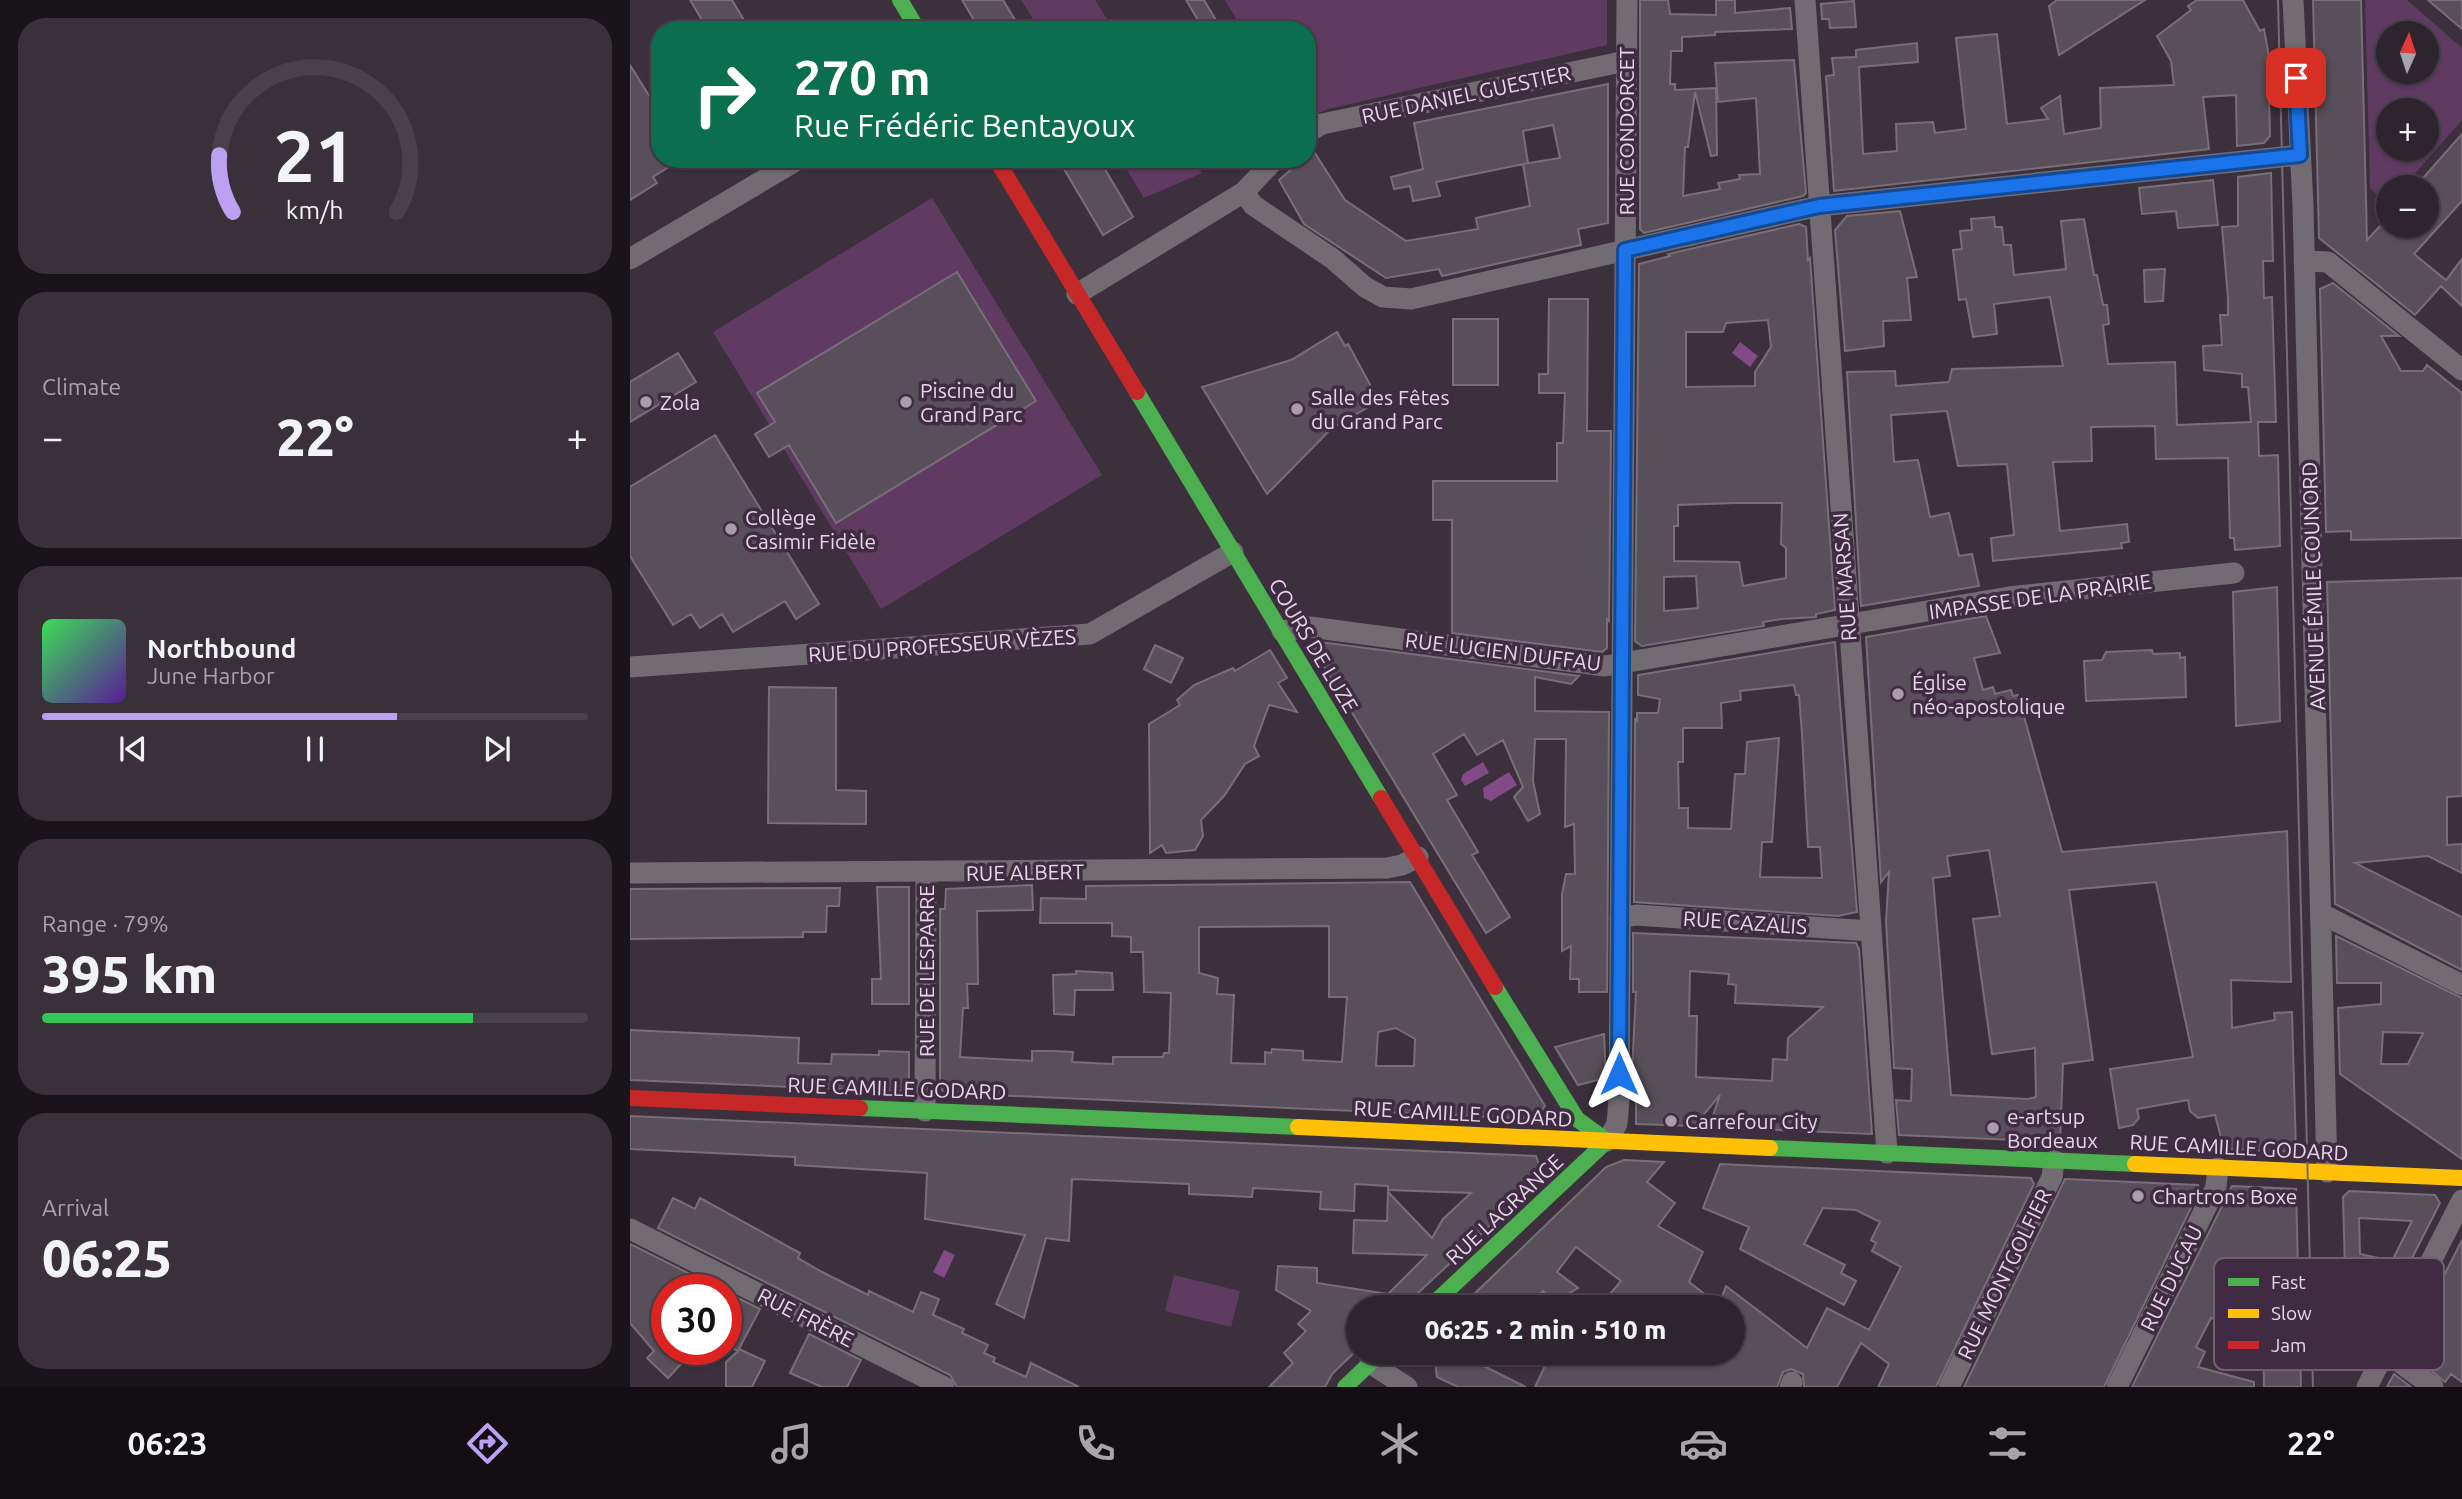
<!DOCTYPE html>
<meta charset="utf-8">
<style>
:root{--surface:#2d242e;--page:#39303a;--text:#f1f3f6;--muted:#a7a4aa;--line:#48414a;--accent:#bca0f2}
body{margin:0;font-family:Ubuntu,sans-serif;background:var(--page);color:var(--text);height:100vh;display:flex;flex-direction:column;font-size:26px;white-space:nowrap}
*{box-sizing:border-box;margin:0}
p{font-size:23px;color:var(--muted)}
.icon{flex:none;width:38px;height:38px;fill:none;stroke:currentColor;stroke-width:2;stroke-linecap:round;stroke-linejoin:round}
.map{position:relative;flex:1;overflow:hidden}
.details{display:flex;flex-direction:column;gap:18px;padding:18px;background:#191419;width:630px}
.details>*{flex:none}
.banner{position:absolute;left:21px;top:21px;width:665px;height:147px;border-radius:28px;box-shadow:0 2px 5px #0004,0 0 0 2px var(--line);background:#0b6e4f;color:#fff;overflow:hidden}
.needle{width:46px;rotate:3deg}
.buttons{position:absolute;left:1746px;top:21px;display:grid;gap:14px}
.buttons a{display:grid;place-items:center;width:63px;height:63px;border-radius:50%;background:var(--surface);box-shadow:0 2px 5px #0004,0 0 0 2px var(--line);font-size:35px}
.speed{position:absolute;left:21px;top:1274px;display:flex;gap:14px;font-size:35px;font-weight:700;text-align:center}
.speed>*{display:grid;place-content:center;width:91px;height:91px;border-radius:50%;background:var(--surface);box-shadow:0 2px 5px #0004,0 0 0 2px var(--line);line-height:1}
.speed .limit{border:10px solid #d22;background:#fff;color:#111}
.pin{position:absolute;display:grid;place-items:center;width:60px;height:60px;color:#fff;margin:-30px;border-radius:14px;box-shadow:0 4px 10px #0006}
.me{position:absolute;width:77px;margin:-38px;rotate:0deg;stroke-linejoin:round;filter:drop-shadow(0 0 5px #0008)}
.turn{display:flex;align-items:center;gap:24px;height:147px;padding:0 28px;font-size:32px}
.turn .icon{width:91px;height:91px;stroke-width:2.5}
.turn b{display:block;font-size:49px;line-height:60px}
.big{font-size:52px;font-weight:800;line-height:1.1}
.details .card{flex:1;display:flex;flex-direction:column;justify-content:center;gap:10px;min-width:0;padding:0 24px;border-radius:28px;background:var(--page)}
.details .dial{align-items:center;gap:0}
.dial svg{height:182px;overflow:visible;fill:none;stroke:var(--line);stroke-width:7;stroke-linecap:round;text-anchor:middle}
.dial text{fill:var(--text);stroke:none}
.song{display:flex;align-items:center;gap:21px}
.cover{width:84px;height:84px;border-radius:10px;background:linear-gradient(135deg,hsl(130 70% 55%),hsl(270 70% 35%))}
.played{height:7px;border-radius:4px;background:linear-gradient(90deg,var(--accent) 65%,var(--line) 65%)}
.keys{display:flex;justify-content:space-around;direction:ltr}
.heat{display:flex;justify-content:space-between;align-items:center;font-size:38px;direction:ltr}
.charge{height:10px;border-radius:5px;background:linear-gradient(90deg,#34c759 79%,var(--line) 0)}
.trip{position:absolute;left:716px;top:1295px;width:399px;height:70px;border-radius:35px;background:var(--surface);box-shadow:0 2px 5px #0004,0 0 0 2px var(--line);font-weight:800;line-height:70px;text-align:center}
.dock{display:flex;height:112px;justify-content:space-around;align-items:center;background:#120e12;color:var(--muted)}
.dock .icon{width:49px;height:49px}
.dock .current{color:var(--accent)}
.dock b{font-size:32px;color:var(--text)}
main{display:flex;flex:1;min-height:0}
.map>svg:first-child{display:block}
.green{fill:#5f3a61;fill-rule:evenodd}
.water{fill:#824a87}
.building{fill:#594f5a;stroke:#786e79;stroke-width:2;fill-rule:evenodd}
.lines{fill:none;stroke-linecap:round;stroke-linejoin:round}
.street{stroke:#726c72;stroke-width:21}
.fast{stroke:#4caf50;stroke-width:16}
.slow{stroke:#ffc107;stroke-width:16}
.jam{stroke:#c62828;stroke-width:16}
.tram{stroke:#736c74;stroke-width:2}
.route-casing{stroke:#114b97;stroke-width:18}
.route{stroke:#1a73e8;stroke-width:12}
.poi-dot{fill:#aa9dab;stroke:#402b42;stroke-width:2.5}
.labels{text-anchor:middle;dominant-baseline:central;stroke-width:7;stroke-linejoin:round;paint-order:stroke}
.street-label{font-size:21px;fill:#e5d7e6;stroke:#402b42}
.poi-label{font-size:21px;fill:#e5d7e6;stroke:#402b42;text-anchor:start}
.key{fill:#402b42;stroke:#725f73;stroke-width:2}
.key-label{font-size:19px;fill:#e5d7e6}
</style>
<main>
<section class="details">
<div class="card dial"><svg viewBox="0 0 100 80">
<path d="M14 69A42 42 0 1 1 86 69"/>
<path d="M14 69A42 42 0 0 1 8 44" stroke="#bca0f2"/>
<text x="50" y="56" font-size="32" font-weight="700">21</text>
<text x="50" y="72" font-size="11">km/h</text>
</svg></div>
<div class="card"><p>Climate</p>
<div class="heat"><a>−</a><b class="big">22°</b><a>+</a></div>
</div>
<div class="card">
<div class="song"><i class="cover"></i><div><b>Northbound</b><p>June Harbor</p></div></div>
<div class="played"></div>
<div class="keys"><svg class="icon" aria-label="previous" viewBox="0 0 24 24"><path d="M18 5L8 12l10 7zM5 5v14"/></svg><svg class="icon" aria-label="pause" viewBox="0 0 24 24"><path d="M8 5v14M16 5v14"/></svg><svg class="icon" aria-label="next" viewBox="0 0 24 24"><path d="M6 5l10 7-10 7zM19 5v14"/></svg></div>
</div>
<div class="card"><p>Range · 79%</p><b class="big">395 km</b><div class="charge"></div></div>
<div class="card"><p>Arrival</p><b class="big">06:25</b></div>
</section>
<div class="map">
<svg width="1832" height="1387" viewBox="0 0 1832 1387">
<rect width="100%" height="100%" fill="#3c303d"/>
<path class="green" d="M391 0H465L484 30H410Z
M595 0H977V45L698 109 677 118V30H613Z
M1735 0H1777L1832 48V120L1773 187H1759L1758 204 1740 188ZM1797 33V72H1759V33ZM1797 110V149H1759V110Z
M490 159H563L572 173 514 198Z
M302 198 472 475 251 609 83 332Z
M544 1275 610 1291 601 1327 535 1311Z"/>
<path class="water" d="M1110 342 1128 356 1120 367 1102 353Z
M853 762 859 773 835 786 831 780 833 774Z
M879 772 887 785 861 801 854 798 853 788Z
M314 1250 325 1255 314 1278 303 1272Z"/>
<path class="building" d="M60 0H102L120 30H78Z
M332 0H373L391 30H350Z
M556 0H574L592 30H574Z
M1010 0H1038L1040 14 1086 15V0H1105V13L1160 8 1162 29 1085 32V35L1052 37V51H1041L1040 84H1045V90L1086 88 1087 155 1081 156 1065 92 1058 147H1055L1053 196 1090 189 1088 183 1110 179 1109 175 1130 174 1126 98 1088 102 1085 63 1164 60 1176 193 1173 196 1014 233 1010 229Z
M1427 0H1515L1429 55 1419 6Z
M1567 0H1613L1630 31 1634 29 1638 51 1640 136 1634 143 1607 146 1606 95 1573 97 1579 149 1204 191 1196 76 1204 75 1202 58 1226 57V50L1287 43 1288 62 1229 67 1233 154 1267 151 1266 124 1303 122 1305 133 1336 129 1326 38 1367 34 1377 124 1418 119 1411 108 1430 96 1434 134 1471 128 1470 88 1544 85 1541 61 1527 36 1561 10 1558 6Z
M1683 0H1731L1737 240 1750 226H1797V187H1785L1832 134V201L1784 254 1816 280 1832 259V306L1811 286 1785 315 1689 238Z
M1798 0H1832V29Z
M1224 1 1226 27 1200 28 1199 19H1192L1191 4Z
M0 65 30 113V159H51L23 177 27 183 0 200Z
M978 84V223L948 229 951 245 812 276 809 269 756 278 674 224 649 180 673 159H677L683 150 715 200 776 241 848 229 846 218 900 206 893 164 930 158 923 125 893 131 898 163 806 182 810 196 783 201 780 186 764 189 761 177 793 169 784 123Z
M428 159H469L503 217 473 235Z
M1641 173 1643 261H1633L1634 298 1642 297 1646 422H1628L1629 456 1648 455 1650 546 1605 550 1604 538H1600L1598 458 1526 459 1525 426 1461 427 1462 461 1423 462 1430 531 1497 524 1499 542 1491 543 1492 548 1363 561 1361 538 1384 535 1377 464 1328 466 1317 411 1261 415 1264 462 1288 460 1300 517 1319 513 1329 556 1342 554 1349 586 1231 606 1217 372 1265 371 1266 386 1319 382 1322 369 1433 366 1420 297 1364 304 1367 334 1343 337 1336 299 1329 300 1323 250 1332 249 1330 231 1342 230 1341 219 1364 217 1365 227H1372L1374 245H1381L1384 275 1436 269 1431 221 1454 219 1464 275H1467L1473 305H1477L1479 324 1473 325 1478 364 1545 362 1547 425 1621 422 1618 387H1612V374L1574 370 1573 346 1592 345 1590 315H1598V299L1592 227 1608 226V177Z
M1583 180 1588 225 1548 228 1546 211 1512 214 1509 188Z
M1270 211 1287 277 1277 278 1281 320 1253 321 1254 346 1215 351 1205 230 1217 216Z
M1169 224 1176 227 1178 260 1180 258 1205 610 1186 614V617L1151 619 1133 622 1134 626 1012 646 1005 641 1009 264 1040 256 1038 254ZM1138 320 1141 347 1125 372V386L1056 387V332H1093L1096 323ZM1104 503H1152L1151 544 1156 548V578L1113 586 1109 562 1044 561V526H1048V505ZM1066 576 1068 608 1034 611V577Z
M1535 269 1533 301 1515 302 1514 270Z
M327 272 406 401 206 523 159 445 139 457 125 434 145 422 127 393Z
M1703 283 1769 336H1751L1771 371H1793L1797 365 1832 393V538L1721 540V531L1696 532 1690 289Z
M919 299H958L957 431H981L979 621 977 619V648L972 652 822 633V520H803V481H927V443H933L935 393H909V374H918Z
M823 319H868V385H823Z
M707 332 715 346 718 344 749 401 702 428 637 494 572 387 661 360Z
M48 353 66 382 0 422V382Z
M85 435 189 604 166 619 155 601 103 632 92 614 70 628 61 614 43 625 0 556V487Z
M1832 578V796L1817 797V845L1832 844V873L1798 856 1725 863 1832 917V970L1705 904 1697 582Z
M1647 587 1650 721 1606 726 1603 592Z
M1356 616 1370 653 1344 658 1353 690 1363 687 1365 694 1381 690 1383 696 1388 695 1432 852 1657 831 1661 982 1601 980 1602 1028 1645 1020 1644 1013 1662 1012 1666 1152 1594 1149 1585 1115 1568 1118 1560 1111 1558 1100 1507 1109 1509 1118 1503 1125 1489 1128 1480 1069 1563 1057 1526 882 1439 890 1463 1060 1433 1064 1430 1142 1269 1135 1266 1100 1281 1101 1282 1069 1264 1068 1256 921 1259 872 1251 882 1236 637ZM1359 850 1370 916 1343 919 1362 1054 1405 1048 1406 1097 1398 1099 1321 1095 1303 878 1320 876 1317 856Z
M690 642 949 676 941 684 905 677V711L979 712 977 992H949V979H940L941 946 932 951V894L936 874H945L944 824 935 827 936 739H905L903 781 910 814 898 821 884 797 893 787 873 740 847 755 834 734 803 754 827 795 817 800 848 852 842 855 880 917 856 933 684 650Z
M1205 642 1227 912 1208 916 1004 902 1005 718 1007 722V713H1028L1030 699 1008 695V675ZM1164 685 1166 695H1169L1172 734 1178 847H1190L1192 878 1130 877 1132 842H1142L1149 738 1117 742 1115 774H1105L1101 829 1058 828V808H1049L1048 762H1053V728H1092L1091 703 1111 700 1110 691Z
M525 645 553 658 541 683 514 669Z
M640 650 657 678 648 683 667 712 639 705 624 746 629 756 615 764 594 796 571 820 573 836 565 850 536 853 532 845 520 853 519 724 550 705 547 700 564 685 603 668 605 671Z
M1522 650 1523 654 1550 653V658L1555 657 1556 697 1456 701 1454 661 1472 660 1476 652Z
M139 687 206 688V790L236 791V824L138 823Z
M780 882 915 1106 907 1119 315 1093 310 1088V909H315L316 889 402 885 403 910 347 911 348 984H337L338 1008H333L330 1057 402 1061V1051H423L443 1052 442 1062 483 1064V1057H533L534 1053H539L541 993 514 992 513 952H501V937L482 936V923H410L411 898 456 899V886ZM699 926V997H717L712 1062 673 1060V1051L642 1049 641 1053 635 1052V1064L601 1063 604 995 587 994 588 978 569 973V927ZM766 1028 785 1039 784 1066H746L748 1032Z
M247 887H279V1004H242V979H251Z
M210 888 209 906H197L196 932H173V937L0 939V889Z
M1003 933 1226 943 1229 949 1242 1134 1104 1128 1105 1121 1101 1128 1079 1127 1090 1095 1064 1126 1006 1124V1070L1002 1071 1006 992H1003ZM1060 971 1099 974 1098 984 1106 985 1105 1003 1193 1007 1158 1038 1157 1060 1143 1059 1142 1081 1066 1077 1067 1016H1059Z
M1706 936 1832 998V1159L1710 1074 1708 1008 1751 1004V983H1707ZM1753 1032 1793 1033 1778 1064H1751Z
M446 971 482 973 483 990H445L444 1015 424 1014 423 975 446 974Z
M0 1030 169 1038 168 1063 201 1064 202 1054 249 1055V1051L279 1052V1092L0 1080Z
M974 1034 976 1078 948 1085 925 1047Z
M0 1116 906 1156 913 1176 787 1294 781 1307H728V1349L702 1374 695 1387H639L663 1363 654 1353 676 1331 668 1324 681 1311 646 1290 648 1266 687 1268V1283L758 1294 797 1255 723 1253 724 1220 757 1221 758 1192 802 1238 813 1219 841 1193 758 1190V1186L725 1184 724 1211 690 1209 691 1192 623 1188 622 1197 559 1194V1184L442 1179 439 1241 416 1238 394 1318 366 1304 395 1235 295 1219 297 1173 165 1165V1157L0 1149Z
M994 1160 1034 1162 1017 1182 1045 1203 1028 1226 1073 1252 1059 1282 1089 1305 1096 1286 1177 1348 1197 1308 1239 1330 1271 1267 1242 1251 1246 1243 1241 1240 1250 1222 1226 1210 1193 1208 1174 1244 1215 1265 1211 1273 1226 1281 1214 1305 1110 1249 1119 1227 1073 1208 1090 1164 1401 1178 1404 1184 1306 1387H1248L1259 1364 1231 1343 1207 1387H1174L1173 1374 1161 1369 1153 1372 1147 1387H905L921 1353H1102V1307H969L991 1281 946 1247 927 1272 948 1288 925 1302 913 1291 896 1307H850L840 1298 976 1167Z
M1435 1179 1568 1185 1570 1189 1474 1387H1334Z
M1602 1186 1666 1189 1671 1387H1634L1633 1333 1581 1318 1566 1347 1575 1352 1568 1367 1624 1382V1387H1502Z
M1719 1191 1805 1195 1810 1203 1745 1331 1716 1310 1713 1197ZM1729 1218 1782 1221 1762 1261 1730 1254Z
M43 1198 65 1209 70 1198 170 1253 168 1258 192 1272 238 1295 239 1291 283 1312 291 1292 309 1299 303 1315 334 1329 332 1333 358 1345 354 1353 365 1358 363 1362 396 1377 401 1363 449 1387H327L320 1375 28 1228Z
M1832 1240V1382L1821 1374 1815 1382 1776 1350Z
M0 1244 92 1290H37V1349H65L38 1378 17 1358 24 1351 0 1323Z
M96 1292 130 1309 109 1349 135 1361 122 1387H96V1362L108 1351 96 1345Z
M179 1334 231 1360 217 1387H192L160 1373Z
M804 1353H828L896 1387H828L807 1377Z
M1764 1374 1781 1387H1757Z"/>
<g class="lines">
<path class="street" d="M1175 0 1257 1153
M1663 0 1673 206 1697 1172
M677 133 692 124 996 61
M614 192 623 205 703 259 735 287 753 297 781 299 1189 206 1670 155
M0 259 169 159
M1674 261 1698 262 1832 370
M447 294 614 192 645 159
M652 631 680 627 975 666 1379 597 1604 573
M0 667 460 634 603 552
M0 873 757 868 772 865 788 857
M1692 914 1832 985
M990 918 1006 915 1241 931
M295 1111 296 873
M977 1141 987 1124 989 1100 997 0
M0 1229 314 1387
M1755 1351 1803 1387
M740 1363 777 1387
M1160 1387 1162 1382
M1319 1387 1422 1177 1424 1160
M1487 1387 1586 1187 1588 1168
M1737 1387 1832 1200"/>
<path class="fast" d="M270 0 288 30
M507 392 751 798
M865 987 947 1119 977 1141
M230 1108 668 1127
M1140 1148 1505 1164
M800 1307 977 1141
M715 1387 751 1353"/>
<path class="slow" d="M668 1127 1140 1148
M1505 1164 1832 1178"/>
<path class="jam" d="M366 159 507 392
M751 798 865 987
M0 1098 230 1108"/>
<path class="tram" d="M1648 0 1683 1387
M1663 0 1684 1023"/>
</g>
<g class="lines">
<defs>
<path id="route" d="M989 1074 995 250 1189 206 1670 155 1666 78"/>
</defs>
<use href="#route" class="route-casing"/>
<use href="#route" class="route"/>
</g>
<g class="poi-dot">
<circle cx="16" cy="402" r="7"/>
<circle cx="276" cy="402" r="7"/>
<circle cx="667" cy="409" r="7"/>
<circle cx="101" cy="529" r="7"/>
<circle cx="1268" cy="694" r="7"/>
<circle cx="1041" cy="1121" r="7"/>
<circle cx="1363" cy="1128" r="7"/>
<circle cx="1508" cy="1196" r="7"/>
</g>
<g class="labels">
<g class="street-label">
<text transform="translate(836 94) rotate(-12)">RUE DANIEL GUESTIER</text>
<text transform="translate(996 131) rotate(-90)">RUE CONDORCET</text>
<text transform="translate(1214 577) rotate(-94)">RUE MARSAN</text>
<text transform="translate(1683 586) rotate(-92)">AVENUE ÉMILE COUNORD</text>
<text transform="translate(1410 596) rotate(-8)">IMPASSE DE LA PRAIRIE</text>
<text transform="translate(312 645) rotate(-4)">RUE DU PROFESSEUR VÈZES</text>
<text transform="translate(684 645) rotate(59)">COURS DE LUZE</text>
<text transform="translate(873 651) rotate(7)">RUE LUCIEN DUFFAU</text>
<text transform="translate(395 872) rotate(-1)">RUE ALBERT</text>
<text transform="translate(1115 922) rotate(4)">RUE CAZALIS</text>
<text transform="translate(296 971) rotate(-90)">RUE DE LESPARRE</text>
<text transform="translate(267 1088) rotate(2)">RUE CAMILLE GODARD</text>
<text transform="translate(833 1113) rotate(3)">RUE CAMILLE GODARD</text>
<text transform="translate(1609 1147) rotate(3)">RUE CAMILLE GODARD</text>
<text transform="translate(874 1209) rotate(-43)">RUE LAGRANGE</text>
<text transform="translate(1374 1274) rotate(-64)">RUE MONTGOLFIER</text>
<text transform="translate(1541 1278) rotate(-64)">RUE DUCAU</text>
<text transform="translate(176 1317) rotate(27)">RUE FRÈRE</text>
</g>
<g class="poi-label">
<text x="290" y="390">Piscine du<tspan x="290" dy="24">Grand Parc</tspan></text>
<text x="681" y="397">Salle des Fêtes<tspan x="681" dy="24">du Grand Parc</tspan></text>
<text x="30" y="402">Zola</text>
<text x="115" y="517">Collège<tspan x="115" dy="24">Casimir Fidèle</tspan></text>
<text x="1282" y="682">Église<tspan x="1282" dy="24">néo-apostolique</tspan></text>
<text x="1377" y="1116">e-artsup<tspan x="1377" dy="24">Bordeaux</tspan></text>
<text x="1055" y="1121">Carrefour City</text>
<text x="1522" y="1196">Chartrons Boxe</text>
</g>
</g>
<rect x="1584" y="1258" width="230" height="112" rx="10" class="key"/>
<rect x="1598" y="1278" width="31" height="8" fill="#4caf50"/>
<rect x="1598" y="1309" width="31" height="9" fill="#ffc107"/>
<rect x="1598" y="1341" width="31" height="8" fill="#c62828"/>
<g class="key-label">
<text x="1641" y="1289">Fast</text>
<text x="1641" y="1320">Slow</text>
<text x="1641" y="1352">Jam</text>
</g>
</svg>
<div class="buttons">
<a><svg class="needle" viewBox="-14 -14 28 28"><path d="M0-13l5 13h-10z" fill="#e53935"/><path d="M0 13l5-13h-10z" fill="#a7a4aa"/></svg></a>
<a>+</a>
<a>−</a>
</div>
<div class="speed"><div class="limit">30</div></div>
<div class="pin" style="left:1666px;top:78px;background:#d93025"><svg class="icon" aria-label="arrive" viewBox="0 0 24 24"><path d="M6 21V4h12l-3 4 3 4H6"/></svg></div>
<svg class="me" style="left:989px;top:1074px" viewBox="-20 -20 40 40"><path d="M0-17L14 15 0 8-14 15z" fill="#1a73e8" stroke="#fff" stroke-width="4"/></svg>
<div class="trip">06:25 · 2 min · 510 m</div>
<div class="banner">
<div class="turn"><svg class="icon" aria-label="right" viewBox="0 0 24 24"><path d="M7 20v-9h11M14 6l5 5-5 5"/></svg><div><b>270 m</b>Rue Frédéric Bentayoux</div></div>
</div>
</div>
</main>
<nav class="dock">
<b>06:23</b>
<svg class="icon current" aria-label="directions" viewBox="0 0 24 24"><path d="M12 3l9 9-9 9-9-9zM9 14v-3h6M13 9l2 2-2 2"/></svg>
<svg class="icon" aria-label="music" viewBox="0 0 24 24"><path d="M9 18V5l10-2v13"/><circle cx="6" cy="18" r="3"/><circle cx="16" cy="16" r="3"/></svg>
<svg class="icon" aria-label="phone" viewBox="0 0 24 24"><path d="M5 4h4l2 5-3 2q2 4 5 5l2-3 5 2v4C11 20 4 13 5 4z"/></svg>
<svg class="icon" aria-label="climate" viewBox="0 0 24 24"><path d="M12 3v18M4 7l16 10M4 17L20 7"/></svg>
<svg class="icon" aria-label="car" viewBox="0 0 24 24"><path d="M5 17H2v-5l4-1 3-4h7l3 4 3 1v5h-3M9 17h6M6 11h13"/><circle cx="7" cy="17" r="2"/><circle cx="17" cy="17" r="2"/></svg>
<svg class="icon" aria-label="filters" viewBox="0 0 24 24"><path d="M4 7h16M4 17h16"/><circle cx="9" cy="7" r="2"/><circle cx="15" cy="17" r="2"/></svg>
<b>22°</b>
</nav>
